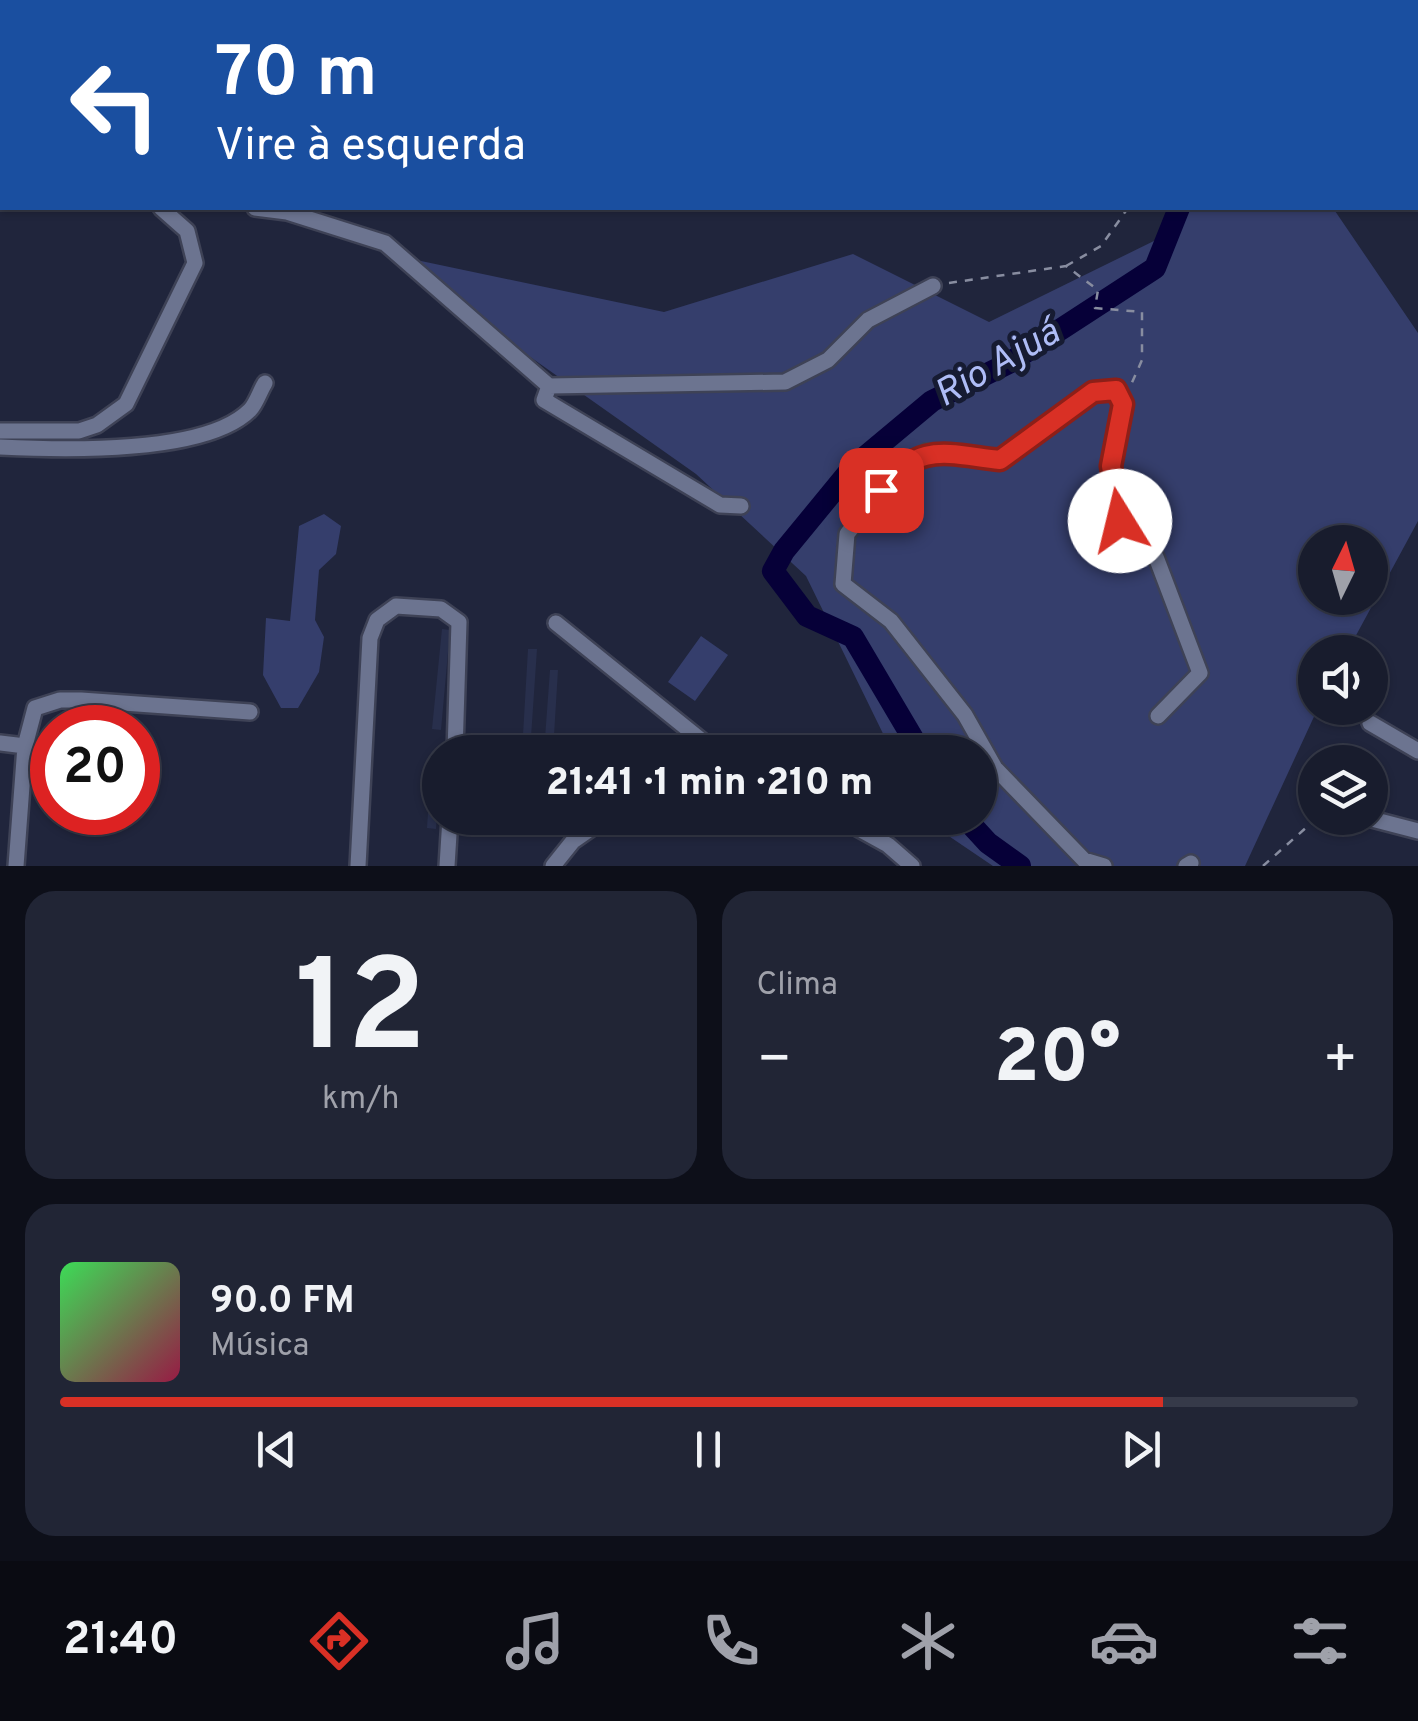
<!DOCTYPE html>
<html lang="pt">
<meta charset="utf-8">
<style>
:root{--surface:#181c2d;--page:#212535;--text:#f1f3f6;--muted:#9fa1aa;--line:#363a49;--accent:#d93025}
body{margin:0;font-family:Overpass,sans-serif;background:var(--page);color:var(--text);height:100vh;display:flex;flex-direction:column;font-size:38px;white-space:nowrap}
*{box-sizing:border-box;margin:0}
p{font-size:32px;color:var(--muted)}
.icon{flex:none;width:55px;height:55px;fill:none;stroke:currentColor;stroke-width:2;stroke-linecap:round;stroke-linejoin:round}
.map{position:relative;height:866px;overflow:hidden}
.panel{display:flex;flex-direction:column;gap:25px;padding:25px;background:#0d0f19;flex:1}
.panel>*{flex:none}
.banner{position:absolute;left:0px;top:0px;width:1420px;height:210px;box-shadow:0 2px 8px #0004,0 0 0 2px var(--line);background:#1a4fa0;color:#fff;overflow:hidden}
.needle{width:65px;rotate:5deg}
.buttons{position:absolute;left:1298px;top:525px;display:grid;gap:20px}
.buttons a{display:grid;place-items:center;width:90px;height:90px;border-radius:50%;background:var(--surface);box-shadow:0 2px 8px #0004,0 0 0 2px var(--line);font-size:50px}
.speed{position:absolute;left:30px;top:705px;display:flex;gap:20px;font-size:50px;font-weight:700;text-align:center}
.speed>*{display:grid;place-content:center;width:130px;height:130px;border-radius:50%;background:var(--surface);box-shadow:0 2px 8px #0004,0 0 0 2px var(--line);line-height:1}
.speed .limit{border:15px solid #d22;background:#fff;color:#111}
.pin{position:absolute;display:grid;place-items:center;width:85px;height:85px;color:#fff;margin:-42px;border-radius:20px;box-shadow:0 5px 15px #0006}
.me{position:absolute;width:110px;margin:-55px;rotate:351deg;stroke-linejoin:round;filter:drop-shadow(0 0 8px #0008)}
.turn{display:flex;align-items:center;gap:35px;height:210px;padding:0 50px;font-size:45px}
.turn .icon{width:130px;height:130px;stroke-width:2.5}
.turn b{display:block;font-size:70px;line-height:85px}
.big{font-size:75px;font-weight:800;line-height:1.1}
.panel .tile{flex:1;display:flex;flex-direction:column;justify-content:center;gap:15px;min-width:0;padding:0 35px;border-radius:30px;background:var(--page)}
.panel .dial{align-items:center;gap:0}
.dial b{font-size:130px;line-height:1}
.song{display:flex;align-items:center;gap:30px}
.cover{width:120px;height:120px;border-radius:15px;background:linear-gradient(135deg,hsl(130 70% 55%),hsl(340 70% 35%))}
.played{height:10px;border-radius:5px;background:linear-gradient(90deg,var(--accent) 85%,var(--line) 85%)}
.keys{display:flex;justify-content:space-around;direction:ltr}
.heat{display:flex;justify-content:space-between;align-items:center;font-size:55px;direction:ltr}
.panel .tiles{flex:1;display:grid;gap:25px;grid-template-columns:1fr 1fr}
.tile:last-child{grid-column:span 2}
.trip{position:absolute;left:422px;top:735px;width:575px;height:100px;border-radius:50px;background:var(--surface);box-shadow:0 2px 8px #0004,0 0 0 2px var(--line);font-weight:800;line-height:100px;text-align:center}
.dock{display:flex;height:160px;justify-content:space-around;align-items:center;background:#0a0b12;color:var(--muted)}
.dock .icon{width:70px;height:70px}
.dock .current{color:var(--accent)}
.dock b{font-size:45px;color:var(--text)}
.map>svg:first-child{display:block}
.built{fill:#282f4c}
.green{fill:#353e6c;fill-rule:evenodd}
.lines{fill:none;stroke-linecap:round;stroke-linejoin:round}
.river{stroke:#060038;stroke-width:22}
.minor-casing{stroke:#3e4256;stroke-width:20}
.path{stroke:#888da0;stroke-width:2.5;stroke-dasharray:8 8;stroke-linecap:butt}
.minor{stroke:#6c7490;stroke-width:15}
.route-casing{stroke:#8d1f18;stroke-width:25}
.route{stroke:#d93025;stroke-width:18}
.labels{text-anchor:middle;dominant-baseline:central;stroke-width:10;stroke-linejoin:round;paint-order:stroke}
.water-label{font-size:38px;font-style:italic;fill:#aebcf6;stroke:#161b32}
</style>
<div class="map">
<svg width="1418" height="866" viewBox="0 0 1418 866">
<rect width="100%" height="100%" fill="#20253c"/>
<path class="built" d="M442 629 450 630 441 730 432 729Z
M528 649H537L530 752H522Z
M550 670H558L553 752H544Z
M431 766 440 767 436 829 427 828Z"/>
<path class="green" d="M1177 208H1333L1418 333V521L1347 652H1315L1318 708 1245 866H993L931 824 928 818H980V752H892L806 576 696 474 383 253 664 312 853 254 989 322 1162 237ZM1315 542H1370V598H1315Z
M324 514 341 526 336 554 319 570 315 620 324 637 319 672 298 708H281L263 675 266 618 290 621 299 526Z
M701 636 728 655 695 701 668 682Z"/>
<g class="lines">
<path class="river" d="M1066 0 1068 2
M921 752 853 637 807 616 773 571 784 551 853 467 932 401 1009 363 1155 268 1179 208
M965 818 988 843 1020 866"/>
<defs>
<path id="minor" d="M1020 0 1023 2
M0 94 2 96
M255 208 287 212 385 243 549 386 785 382 828 360 868 320 933 286
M549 386 544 400 720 505 741 506
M0 431H79L97 425 126 404 195 263 187 231 161 208
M0 447C61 450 205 455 250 410 256 404 260 391 265 383
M556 623 716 752
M1370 723 1418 751
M0 743 25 746
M839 818 888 845 912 866
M1368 818 1418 831
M16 866 25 746 35 708 60 700H81L250 712
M358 866 370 638 377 620 396 606 441 609 459 622 455 752
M447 866 450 818
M553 866 573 841 606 818
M1104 866 1084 860 995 768 965 715 891 621 843 584 847 534 899 468 926 452 1000 460 1093 392 1116 390 1123 404 1111 466 1120 521 1156 557 1200 673 1158 716
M1186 866 1191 863"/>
</defs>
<use href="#minor" class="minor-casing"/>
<path class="path" d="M1066 266 1101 246 1128 208
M949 283 1066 266 1098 290 1095 308 1142 312V360L1130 387
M1263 866 1317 818"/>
<use href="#minor" class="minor"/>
</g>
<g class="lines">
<defs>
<path id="route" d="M881 490C919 441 945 454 1000 460L1093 392 1116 390 1123 404 1111 466 1120 521"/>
</defs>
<use href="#route" class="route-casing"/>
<use href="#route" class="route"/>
</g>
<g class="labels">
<g class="water-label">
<text transform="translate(998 365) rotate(-30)">Rio Ajuá</text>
</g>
</g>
</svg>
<div class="buttons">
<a><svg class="needle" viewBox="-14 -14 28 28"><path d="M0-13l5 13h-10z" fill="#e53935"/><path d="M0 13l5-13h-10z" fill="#9fa1aa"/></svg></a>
<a><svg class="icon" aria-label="sound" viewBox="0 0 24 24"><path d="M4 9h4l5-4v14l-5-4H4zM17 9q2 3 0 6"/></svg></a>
<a><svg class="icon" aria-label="layers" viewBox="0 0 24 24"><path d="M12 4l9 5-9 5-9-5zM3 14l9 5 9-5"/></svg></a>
</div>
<div class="speed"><div class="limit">20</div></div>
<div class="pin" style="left:881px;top:490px;background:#d93025"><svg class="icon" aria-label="arrive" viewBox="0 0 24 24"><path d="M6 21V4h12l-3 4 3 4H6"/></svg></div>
<svg class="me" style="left:1120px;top:521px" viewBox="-20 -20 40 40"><circle r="19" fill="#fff"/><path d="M0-13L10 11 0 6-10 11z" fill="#d93025"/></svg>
<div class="trip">21:41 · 1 min · 210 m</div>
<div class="banner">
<div class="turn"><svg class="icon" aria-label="left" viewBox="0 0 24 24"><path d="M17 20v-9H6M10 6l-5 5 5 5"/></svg><div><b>70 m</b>Vire à esquerda</div></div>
</div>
</div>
<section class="panel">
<div class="tiles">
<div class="tile dial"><b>12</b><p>km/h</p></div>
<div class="tile"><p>Clima</p>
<div class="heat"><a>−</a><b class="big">20°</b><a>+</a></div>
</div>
<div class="tile">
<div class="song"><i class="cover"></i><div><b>90.0 FM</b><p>Música</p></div></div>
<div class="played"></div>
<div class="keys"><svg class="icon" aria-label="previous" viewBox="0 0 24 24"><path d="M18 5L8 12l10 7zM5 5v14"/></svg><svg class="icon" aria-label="pause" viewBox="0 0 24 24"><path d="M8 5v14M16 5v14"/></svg><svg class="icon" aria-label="next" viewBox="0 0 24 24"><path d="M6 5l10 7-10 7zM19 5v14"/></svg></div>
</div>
</div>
</section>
<nav class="dock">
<b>21:40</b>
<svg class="icon current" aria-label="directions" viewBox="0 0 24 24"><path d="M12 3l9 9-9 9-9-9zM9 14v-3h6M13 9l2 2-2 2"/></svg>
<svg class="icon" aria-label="music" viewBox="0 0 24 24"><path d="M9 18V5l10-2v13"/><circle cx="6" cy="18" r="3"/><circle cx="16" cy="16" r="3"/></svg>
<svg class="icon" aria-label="phone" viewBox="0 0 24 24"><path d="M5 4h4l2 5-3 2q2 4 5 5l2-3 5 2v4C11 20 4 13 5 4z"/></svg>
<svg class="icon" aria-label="climate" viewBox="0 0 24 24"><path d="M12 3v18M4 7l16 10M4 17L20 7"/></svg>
<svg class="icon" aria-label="car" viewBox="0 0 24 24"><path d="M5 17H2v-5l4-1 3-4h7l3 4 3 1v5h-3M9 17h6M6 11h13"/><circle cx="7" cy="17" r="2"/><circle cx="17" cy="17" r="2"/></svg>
<svg class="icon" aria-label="filters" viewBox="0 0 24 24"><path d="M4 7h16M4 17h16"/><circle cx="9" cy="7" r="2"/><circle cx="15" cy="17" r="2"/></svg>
</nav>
